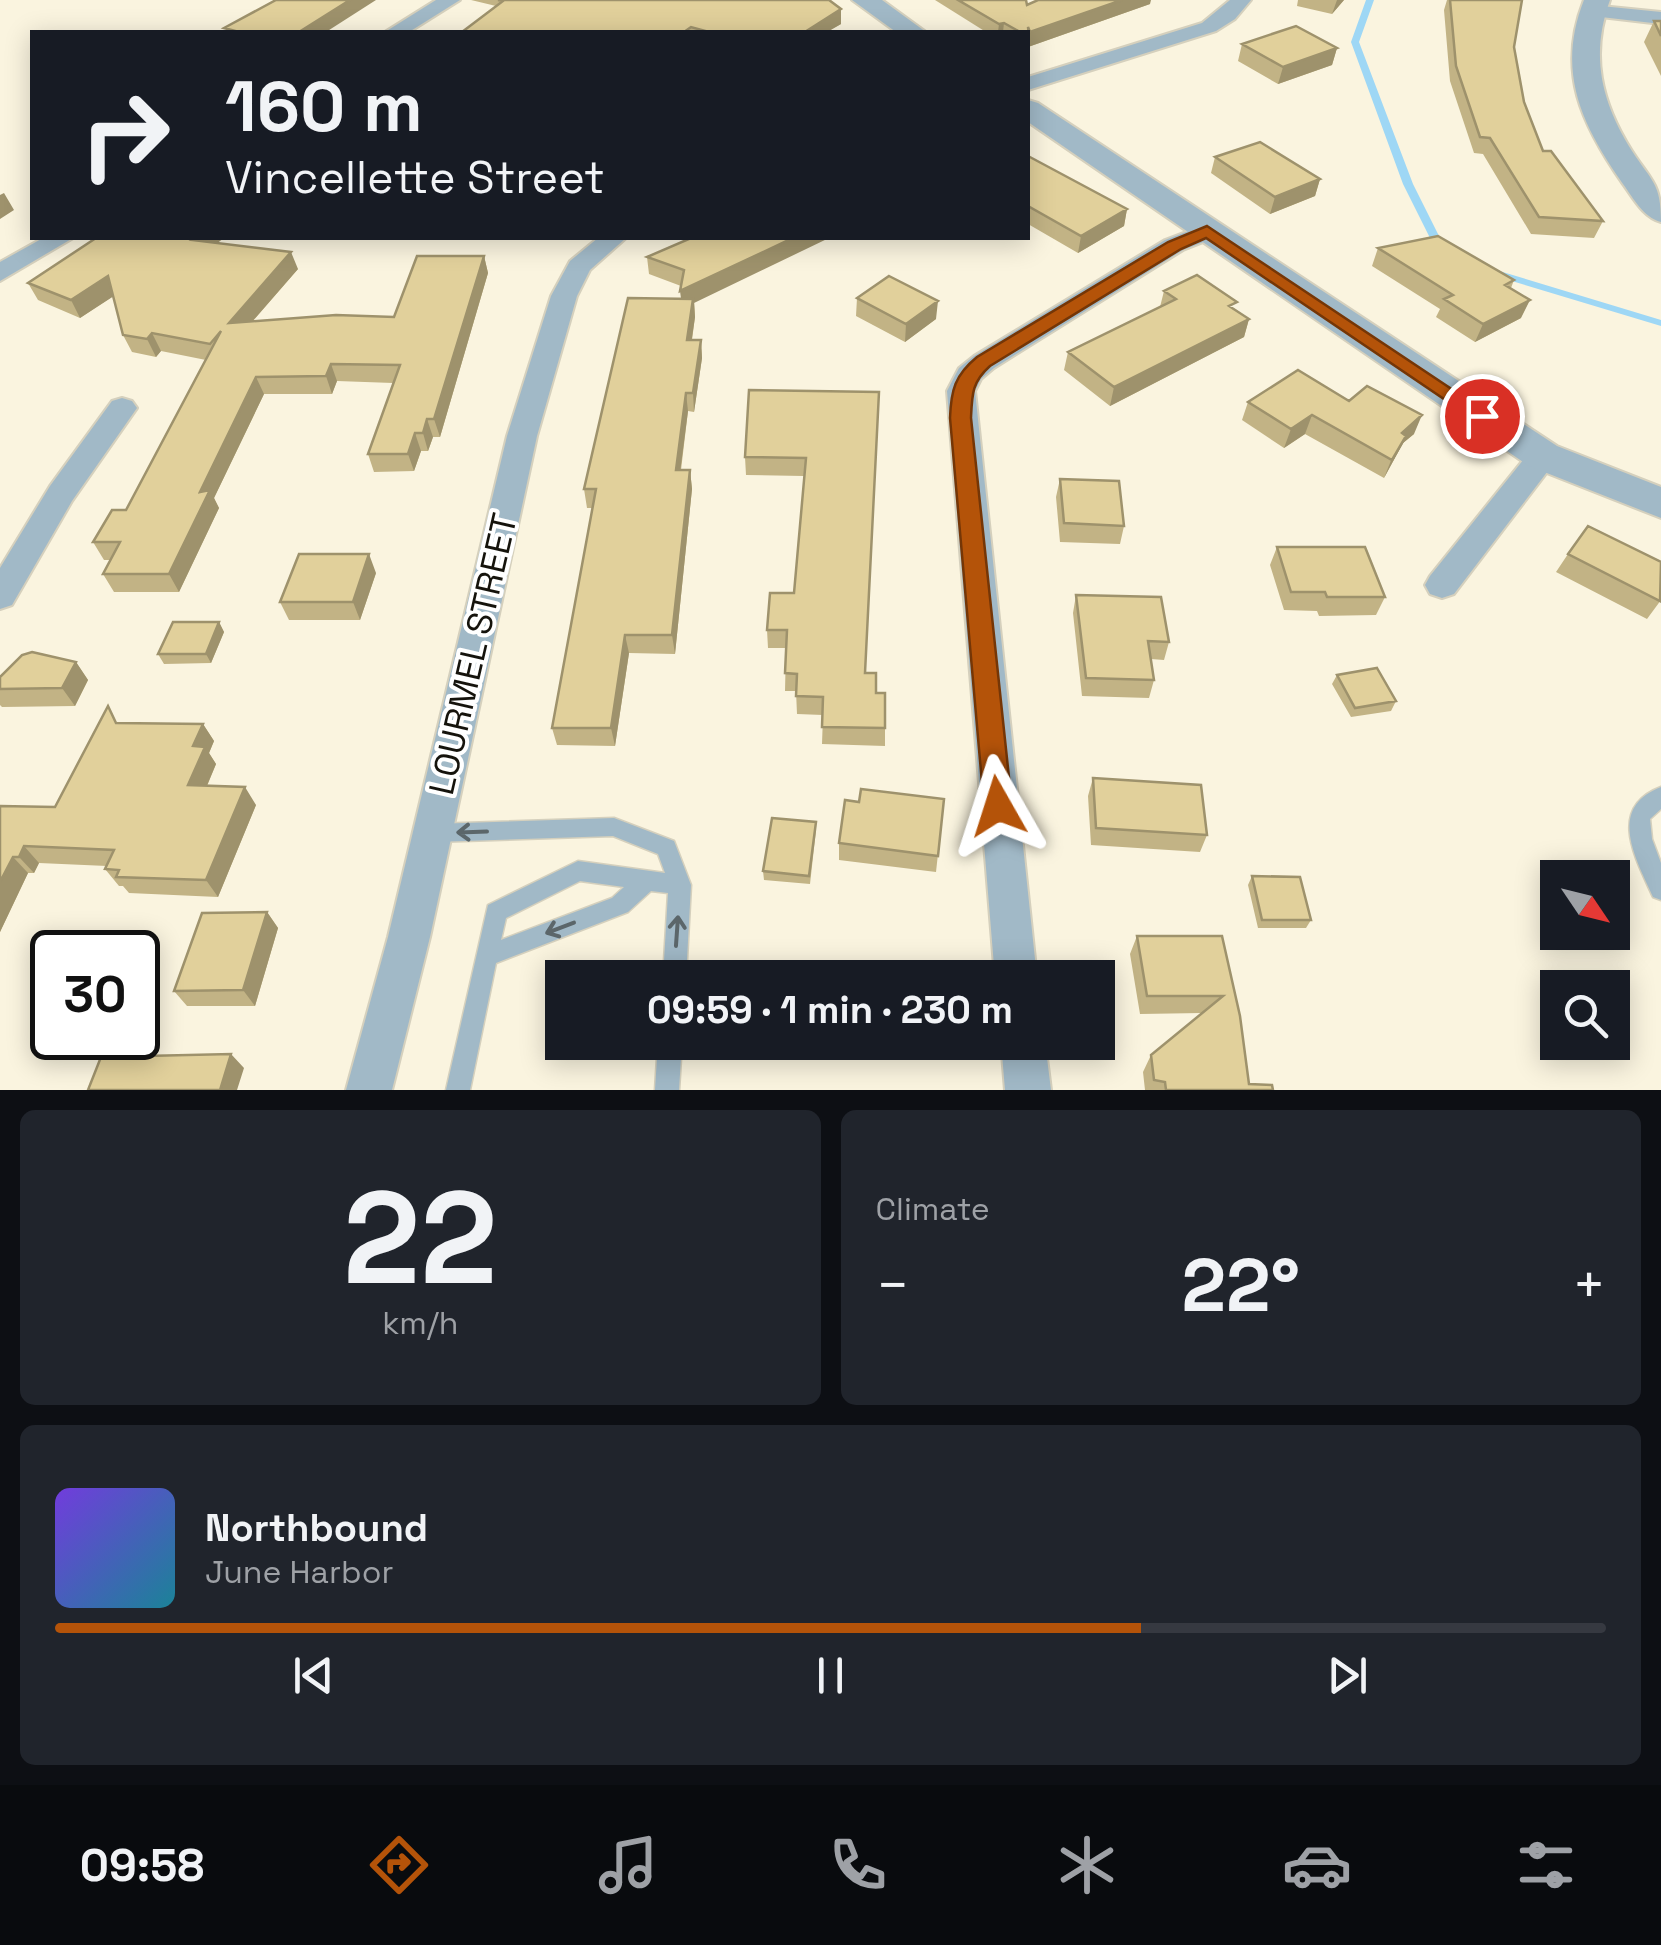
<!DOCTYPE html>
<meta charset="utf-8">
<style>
:root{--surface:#171b24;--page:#20242c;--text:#f1f3f6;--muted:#9ea1a6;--line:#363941;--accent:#b45309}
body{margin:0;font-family:"Space Grotesk",sans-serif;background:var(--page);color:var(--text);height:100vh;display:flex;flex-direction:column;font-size:38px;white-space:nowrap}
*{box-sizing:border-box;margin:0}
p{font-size:32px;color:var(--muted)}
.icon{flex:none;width:55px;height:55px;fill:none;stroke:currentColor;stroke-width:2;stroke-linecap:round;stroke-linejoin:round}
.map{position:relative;height:1090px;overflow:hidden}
.side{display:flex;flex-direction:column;gap:20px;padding:20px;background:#0d0f14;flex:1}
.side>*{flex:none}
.banner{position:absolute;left:30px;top:30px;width:1000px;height:210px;border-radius:0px;box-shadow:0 5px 25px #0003;background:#171b24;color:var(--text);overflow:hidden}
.needle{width:65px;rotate:125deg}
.fabs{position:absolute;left:1540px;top:860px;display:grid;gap:20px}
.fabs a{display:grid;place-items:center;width:90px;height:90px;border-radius:0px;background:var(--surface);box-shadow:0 5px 25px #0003;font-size:50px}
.speed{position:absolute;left:30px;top:930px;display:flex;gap:20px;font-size:50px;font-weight:700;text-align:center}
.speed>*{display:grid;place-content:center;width:130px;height:130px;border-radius:50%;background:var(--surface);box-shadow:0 5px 25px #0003;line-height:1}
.speed .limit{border:5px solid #111;border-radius:15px;background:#fff;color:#111}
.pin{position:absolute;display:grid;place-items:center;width:85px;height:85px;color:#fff;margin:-42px;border:5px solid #fff;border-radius:50%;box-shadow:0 2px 10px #0007}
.me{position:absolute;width:110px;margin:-55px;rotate:354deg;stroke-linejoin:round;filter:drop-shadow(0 0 8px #0008)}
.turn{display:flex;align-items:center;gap:35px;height:210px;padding:0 30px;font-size:45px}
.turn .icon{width:130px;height:130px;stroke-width:2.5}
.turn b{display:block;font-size:70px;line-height:85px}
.big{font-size:75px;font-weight:700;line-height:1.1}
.side .card{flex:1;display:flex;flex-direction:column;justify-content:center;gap:15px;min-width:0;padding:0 35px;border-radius:15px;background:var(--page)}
.side .dial{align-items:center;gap:0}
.dial b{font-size:130px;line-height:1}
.song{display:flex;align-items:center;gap:30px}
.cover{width:120px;height:120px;border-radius:15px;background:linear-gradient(135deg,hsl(260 70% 55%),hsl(190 70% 35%))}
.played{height:10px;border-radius:5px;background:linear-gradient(90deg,var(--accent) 70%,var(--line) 70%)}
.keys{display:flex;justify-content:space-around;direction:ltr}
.heat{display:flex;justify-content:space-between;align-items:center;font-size:55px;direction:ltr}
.side .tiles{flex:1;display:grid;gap:20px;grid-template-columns:1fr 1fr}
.card:last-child{grid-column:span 2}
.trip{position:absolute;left:545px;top:960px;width:570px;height:100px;border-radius:0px;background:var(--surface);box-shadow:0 5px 25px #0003;font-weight:700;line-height:100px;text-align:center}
.tab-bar{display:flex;height:160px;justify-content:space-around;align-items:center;background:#090b0e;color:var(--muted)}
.tab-bar .icon{width:70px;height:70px}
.tab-bar .selected{color:var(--accent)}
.tab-bar b{font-size:45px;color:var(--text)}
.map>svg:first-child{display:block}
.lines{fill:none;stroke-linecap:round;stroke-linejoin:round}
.stream{fill:#9ed7f5;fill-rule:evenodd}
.service-casing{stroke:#d5d0bd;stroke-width:3}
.minor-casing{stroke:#d5d0bd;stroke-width:4}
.tertiary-casing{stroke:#d5d0bd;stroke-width:4}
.service{fill:#a1b9c7;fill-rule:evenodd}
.minor{fill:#a1b9c7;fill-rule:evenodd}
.tertiary{fill:#a1b9c7;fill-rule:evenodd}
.wall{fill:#c2b385}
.shaded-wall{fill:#9e926c}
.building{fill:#e1d09b;stroke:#9e926c;stroke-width:2.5}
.oneway{stroke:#5b666a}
.route{fill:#b45309;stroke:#753606;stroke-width:2.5}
.labels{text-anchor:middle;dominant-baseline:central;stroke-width:8;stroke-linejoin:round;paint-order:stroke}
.street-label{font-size:35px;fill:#15130c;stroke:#fff}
</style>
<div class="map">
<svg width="1661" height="1090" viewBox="0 0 1661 1090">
<rect width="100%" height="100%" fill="#faf4df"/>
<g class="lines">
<path class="stream" d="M1366 0H1374L1359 42 1413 184 1446 250 1444 252 1441 253 1436 250 1403 184 1351 42Z
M1496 270 1661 320V326L1492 275 1491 273Z"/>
<defs>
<path id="service" d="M1661 787V809L1650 819 1652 839 1661 863V900L1653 897C1636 859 1606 808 1661 787Z
M614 818 674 841 691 885 686 978H663L668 893 651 891 628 912 496 963 470 1090H446L488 905 578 861 665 873 658 854 613 836 433 842 426 840 422 833 426 826 433 824ZM580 881 624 887 612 898 501 940 506 918Z
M658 1042H682L679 1090H655Z"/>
<path id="minor" d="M436 0H460L409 32H385Z
M1230 0H1251L1235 19 1216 31 1028 90V77L1202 23Z
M1591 5 1661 12V24L1584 15 1581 11Z
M1207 224 1216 227 1220 232 1216 237 1183 250 994 368 981 379 975 391 1037 978H995L947 391 959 368 974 356 1165 240Z
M43 238H73L0 281V262Z
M598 238H626L590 270 577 296 537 436 430 937 392 1090H346L388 937 507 436 551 296 570 261Z
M122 398 132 401 137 408 72 501 12 605 0 609V568L50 486 112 401Z
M1543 446 1554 449 1558 456 1554 463 1454 594 1442 598 1430 594 1425 585 1430 576 1532 449Z
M1001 1042H1045L1051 1090H1005Z"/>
<path id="tertiary" d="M852 0H882L926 32H896Z
M1584 0H1610C1590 55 1601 102 1632 151 1652 182 1661 183 1661 222 1643 217 1634 199 1623 184 1581 124 1556 71 1584 0Z
M1028 100 1038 103 1557 446 1661 487V518L1529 466 1028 122Z"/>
</defs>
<use href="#service" class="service-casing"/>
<use href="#minor" class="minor-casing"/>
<use href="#tertiary" class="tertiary-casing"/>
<use href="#service" class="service"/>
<use href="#minor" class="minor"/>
<use href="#tertiary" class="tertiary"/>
</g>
<path class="wall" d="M471 0H829L841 24 827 32H462L496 6Z
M935 0H1026L1027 5 1150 4 1028 47V53V32H986Z
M1298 0H1344L1332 14 1297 6Z
M1447 0H1522L1514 47 1524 102 1543 151 1603 221 1594 238 1531 234 1483 154 1474 153 1450 81 1444 10Z
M1654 21 1661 36V76L1644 42Z
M1242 44 1337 48 1332 65 1278 84 1238 61Z
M1028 156 1127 209 1124 226 1078 253 1028 224Z
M1215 157 1320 179 1315 196 1270 214 1211 173Z
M691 238 695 317 692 340H701L702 358 694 412 688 411 681 470H690L692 489 675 654 629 653 615 746 557 745 552 728 592 508H587L584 489 681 299V286L649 274 647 257Z
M217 243 298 269 253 321 394 317 484 256 488 273 440 437H433L428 451H421L414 471 374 472 368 454 393 383 337 381 332 394H264L214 498 219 508 179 592H114L103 574 111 560H104L93 542 126 510 206 360 161 351 156 357 132 352 123 335 113 296 80 318 38 300 28 283Z
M1378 248 1514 280 1511 288 1521 318 1475 342 1436 317 1440 309 1372 266Z
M1164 291 1235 309 1249 319 1244 337 1110 406 1064 370 1068 352 1160 307Z
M857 298 936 319 905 342 856 316Z
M879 392 865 673 876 693 885 728V746L822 744 823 715 797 714 796 691H785L786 648H768L767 630 794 593 804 476 746 475 745 457Z
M1349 401 1414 434 1403 443 1384 478 1305 434 1284 448 1242 420 1248 402Z
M1060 479 1124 526 1120 544 1060 542 1056 497Z
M1277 547 1385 597 1376 615 1319 616 1317 611 1284 610 1270 565Z
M1568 554 1661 600 1647 619 1556 572Z
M376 573 360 620H289L280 602Z
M1076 595 1169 642 1164 660 1151 659 1154 680 1149 698 1082 696 1073 613Z
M219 622 224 632 211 663 164 664 158 654Z
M76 662 88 680 75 706 2 707 0 705V677Z
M1337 675 1396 701 1391 711 1351 717 1332 684Z
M121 723 203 724 214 741 209 753 216 764 207 786 256 805 218 897 129 893 123 886H119L105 869 107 866 39 863 34 873H28L0 932V806L55 807Z
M1093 778 1207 835 1200 852 1091 845 1088 796Z
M944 799 936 872 839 860V843L859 802Z
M816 830 810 884 764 880 763 871Z
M1252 876 1311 920 1306 928H1258L1248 885Z
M267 912 278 928 255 1006H187L174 991Z
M1137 936H1222L1249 1084 1273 1090H1145L1143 1072 1151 1055 1202 1013 1140 1014 1130 954Z"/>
<path class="shaded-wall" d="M350 0H376L326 32H299Z
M1122 0H1151L1150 4 1028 47 1030 32Z
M1337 0H1344L1332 14Z
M841 9V24L827 32H808V30Z
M1004 23 1003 32H998L999 24Z
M1337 48 1332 65 1278 84 1283 67Z
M1320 179 1315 196 1270 214 1275 197Z
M4 193 14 210 0 219V195Z
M1127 209 1124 226 1078 253 1081 236Z
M195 238H224L199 257 192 240Z
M793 238H829L694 303 695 317 689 358 680 291Z
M291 252 298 269 236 340 229 323Z
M484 256 488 273 440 437 434 419Z
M108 276 117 294 80 318 71 300Z
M1530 300 1521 318 1475 342 1483 324Z
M938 301 936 319 905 342 906 324Z
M1249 319 1244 337 1110 406 1114 387Z
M152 333 161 351 156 357 147 339Z
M701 340 702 358 694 412 693 393Z
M331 364 337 381 332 394 326 376Z
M256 377 264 394 214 498 219 508 179 592 169 574 200 492Z
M686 393 688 411 678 488 676 470Z
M1312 415 1305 434 1284 448 1291 429Z
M1422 415 1414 434 1403 443 1384 478 1402 433Z
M427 419 433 437 428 451 423 433Z
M415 433 421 451 414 471 408 454Z
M690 470 692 489 675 654 672 635Z
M369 554 376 573 360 620 353 602Z
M219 622 224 632 211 663 206 654Z
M625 635 629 653 615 746 611 728Z
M76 662 88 680 75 706 62 688Z
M203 724 214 741 209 753 216 764 200 802 188 785 193 746Z
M245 787 256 805 218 897 206 880Z
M24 846 39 863 34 873 19 857Z
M13 857 28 873 0 932V882Z
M267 912 278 928 255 1006 243 990Z
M231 1054 244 1068 237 1090H220Z"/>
<path class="building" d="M276 0H350L299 32H239L224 28Z
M498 0H829L841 9 808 30 815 32H709L691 27 684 32H462L503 1Z
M958 0H1026L1027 5 1038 0H1122L1030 32 1028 27 1029 38 1028 37V32H1020L1004 23 999 24Z
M1450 0H1522L1514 47 1524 102 1543 151H1551L1603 221 1539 217 1490 138 1480 137 1456 66Z
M1654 21H1661V36Z
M1296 26 1337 48 1283 67 1242 44Z
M1260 142 1320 179 1275 197 1215 157Z
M1028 156 1127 209 1081 236 1028 206Z
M1438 236 1514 280 1505 285 1530 300 1483 324 1444 299 1453 295 1378 248Z
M96 238H195L192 240 291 252 229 323 336 315 394 317 417 256H484L434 419H427L423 433H415L408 454H368L400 365 331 364 326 376 256 377 200 492 210 490 169 574H103L120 542H93L112 510H126L221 331 210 344 152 333 147 339 123 335 108 276 71 300 28 283Z
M691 238H793L680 291 684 270 647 257Z
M1197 275 1237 302 1229 306 1249 319 1114 387 1068 352 1176 299 1164 291Z
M889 276 938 301 906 324 857 298Z
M628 298 693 299 687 340H701L693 393H686L676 470H690L672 635H625L611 728H552L596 489H584Z
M1298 370 1349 401 1367 386 1422 415 1402 433 1406 436 1392 460 1312 415 1291 429 1248 402Z
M749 390 879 392 865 673H876V693H885V728L822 727 823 697 796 696 797 674 785 673 787 630H767L770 593H794L806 458 745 457Z
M1060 479 1119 481 1124 526 1064 523Z
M1588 526 1661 562 1660 601 1568 554Z
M1277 547H1365L1385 597H1327L1325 592H1291Z
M299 554H369L353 602H280Z
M1076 595 1161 597 1169 642 1148 641 1154 680 1086 678Z
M173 622H219L206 654H158Z
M32 652 76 662 62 688 0 689V677L22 655Z
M1377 668 1396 701 1355 708 1337 675Z
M108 706 116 723 203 724 193 746 205 747 188 785 245 787 206 880 116 877 119 870 105 869 114 850 24 846 19 857H13L0 882V806L55 807Z
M1093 778 1201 785 1207 835 1096 828Z
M861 789 944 799 938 856 839 843 845 800 859 802Z
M772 818 816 822 809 876 763 871Z
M1252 876 1300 877 1311 920H1262Z
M267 912 243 990 174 991 202 913Z
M1137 936H1222L1240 1016 1249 1084 1272 1085 1273 1090H1166L1165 1082 1154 1080 1151 1055 1223 996H1147Z
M231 1054 220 1090H88L101 1057Z"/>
<defs><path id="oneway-shaft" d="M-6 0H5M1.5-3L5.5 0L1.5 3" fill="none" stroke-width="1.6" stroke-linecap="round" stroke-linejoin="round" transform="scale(2.5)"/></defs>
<g class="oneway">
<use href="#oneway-shaft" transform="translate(472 832) rotate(178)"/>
<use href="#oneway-shaft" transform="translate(560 928) rotate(159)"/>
<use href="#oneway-shaft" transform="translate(677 931) rotate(-86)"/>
</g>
<path class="route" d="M1207 226 1492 416 1482 422 1475 420 1206 238 1181 249 990 366C972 382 972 394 971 418L1012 806 1008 814 998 818 988 814 984 806 950 418C951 390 955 375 977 357L1168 242Z"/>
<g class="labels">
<g class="street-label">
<text transform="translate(473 654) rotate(-77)">LOURMEL STREET</text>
</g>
</g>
</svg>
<div class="fabs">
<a><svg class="needle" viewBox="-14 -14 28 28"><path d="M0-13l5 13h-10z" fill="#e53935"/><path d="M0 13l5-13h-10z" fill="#9ea1a6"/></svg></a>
<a><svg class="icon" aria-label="search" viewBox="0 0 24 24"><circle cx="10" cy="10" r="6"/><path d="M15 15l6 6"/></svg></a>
</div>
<div class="speed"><div class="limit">30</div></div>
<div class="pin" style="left:1482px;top:416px;background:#d93025"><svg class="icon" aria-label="arrive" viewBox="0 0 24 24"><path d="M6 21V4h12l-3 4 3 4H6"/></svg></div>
<svg class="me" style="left:998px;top:806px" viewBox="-20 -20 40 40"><path d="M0-17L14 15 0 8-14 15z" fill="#b45309" stroke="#fff" stroke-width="4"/></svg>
<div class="trip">09:59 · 1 min · 230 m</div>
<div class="banner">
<div class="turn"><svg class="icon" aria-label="right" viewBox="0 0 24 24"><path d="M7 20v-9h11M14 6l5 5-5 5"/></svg><div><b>160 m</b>Vincellette Street</div></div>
</div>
</div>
<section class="side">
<div class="tiles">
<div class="card dial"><b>22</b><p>km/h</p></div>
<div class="card"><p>Climate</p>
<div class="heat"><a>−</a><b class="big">22°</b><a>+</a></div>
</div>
<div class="card">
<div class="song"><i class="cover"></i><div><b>Northbound</b><p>June Harbor</p></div></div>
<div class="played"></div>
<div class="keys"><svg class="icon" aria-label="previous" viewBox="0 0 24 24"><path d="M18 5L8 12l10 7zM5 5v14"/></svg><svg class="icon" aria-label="pause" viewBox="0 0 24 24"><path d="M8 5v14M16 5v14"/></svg><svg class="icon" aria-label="next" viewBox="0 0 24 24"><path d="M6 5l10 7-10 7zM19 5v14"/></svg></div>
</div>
</div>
</section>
<nav class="tab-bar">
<b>09:58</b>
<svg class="icon selected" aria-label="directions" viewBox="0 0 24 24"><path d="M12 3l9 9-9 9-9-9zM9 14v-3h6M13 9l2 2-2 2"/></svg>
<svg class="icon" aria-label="music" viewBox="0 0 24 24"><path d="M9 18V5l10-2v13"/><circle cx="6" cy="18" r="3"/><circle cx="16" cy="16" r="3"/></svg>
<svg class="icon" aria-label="phone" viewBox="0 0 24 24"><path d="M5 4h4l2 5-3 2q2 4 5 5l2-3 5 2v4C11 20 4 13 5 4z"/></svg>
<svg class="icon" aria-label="climate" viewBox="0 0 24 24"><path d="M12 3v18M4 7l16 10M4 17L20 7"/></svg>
<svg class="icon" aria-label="car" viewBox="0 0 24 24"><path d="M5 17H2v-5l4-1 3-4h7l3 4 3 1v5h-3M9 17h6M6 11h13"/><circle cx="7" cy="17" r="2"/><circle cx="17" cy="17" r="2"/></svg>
<svg class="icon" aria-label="filters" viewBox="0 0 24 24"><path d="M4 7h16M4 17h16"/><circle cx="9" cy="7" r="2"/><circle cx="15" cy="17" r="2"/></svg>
</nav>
